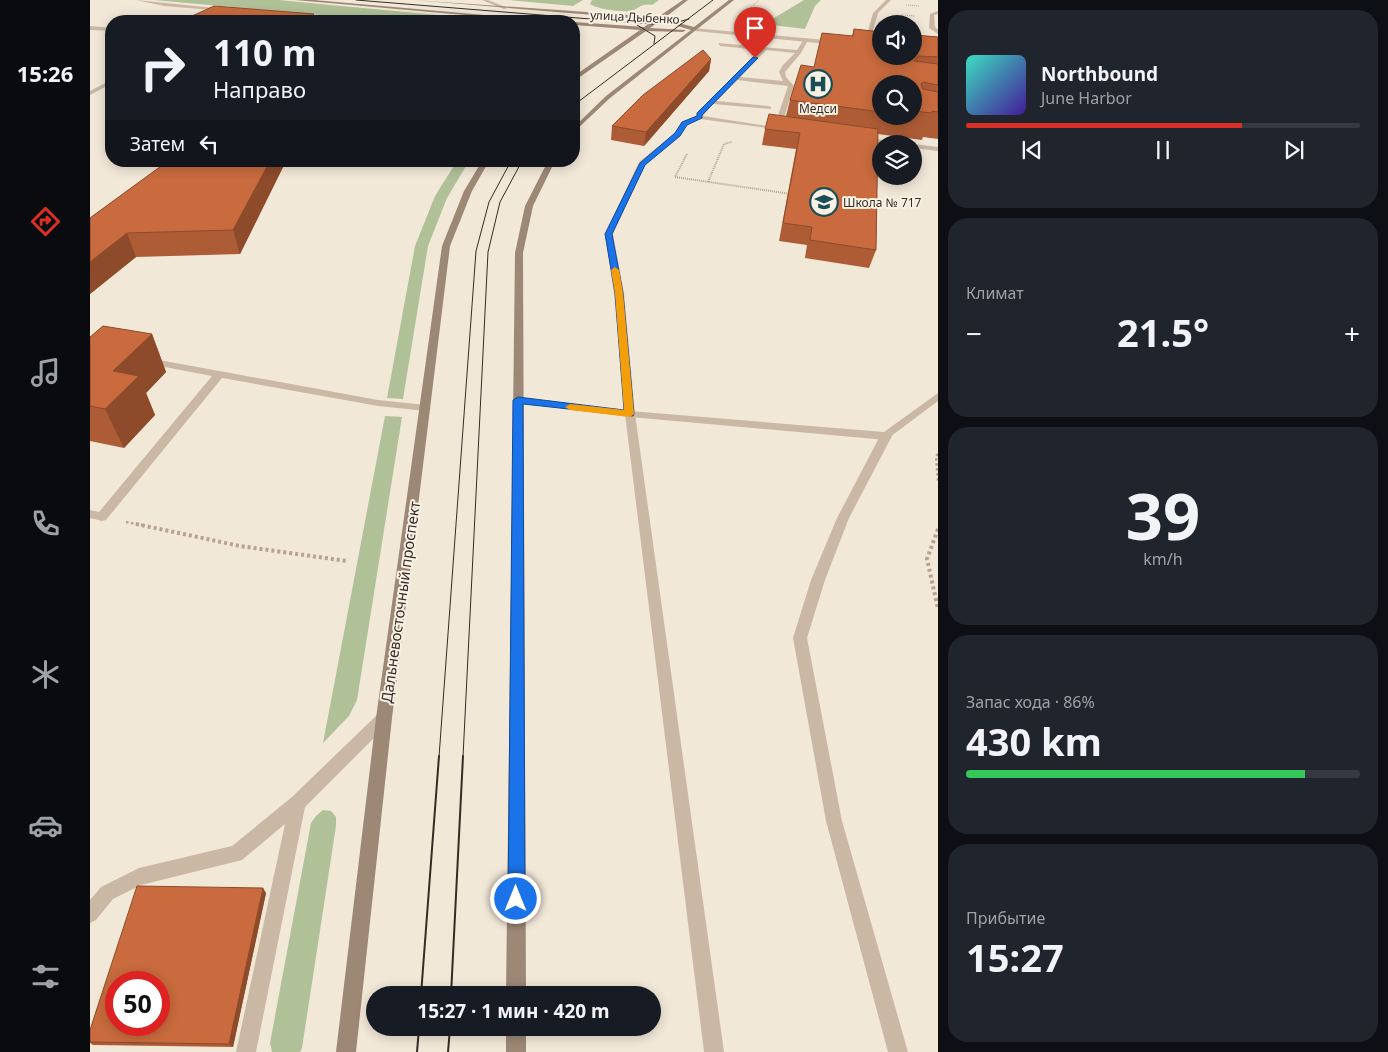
<!DOCTYPE html>
<html lang="ru">
<meta charset="utf-8">
<style>
:root{--surface:#171b24;--page:#20242c;--text:#f1f3f6;--muted:#9ea1a6;--line:#363941;--accent:#d93025}
body{margin:0;font-family:"Noto Sans",sans-serif;background:var(--page);color:var(--text);height:100vh;display:flex;flex-direction:column;font-size:19px;white-space:nowrap}
*{box-sizing:border-box;margin:0}
p{font-size:16px;color:var(--muted)}
.icon{flex:none;width:28px;height:28px;fill:none;stroke:currentColor;stroke-width:2;stroke-linecap:round;stroke-linejoin:round}
.map{position:relative;flex:1;overflow:hidden}
.details{display:flex;flex-direction:column;gap:10px;padding:10px;background:#0d0f14;width:450px}
.details>*{flex:none}
.guide{position:absolute;left:15px;top:15px;width:475px;height:152px;border-radius:20px;box-shadow:0 2px 12px #0003;background:#171b24;color:var(--text);overflow:hidden}
.tools{position:absolute;left:782px;top:15px;display:grid;gap:10px}
.tools a{display:grid;place-items:center;width:50px;height:50px;border-radius:50%;background:var(--surface);box-shadow:0 2px 12px #0003;font-size:25px}
.speed{position:absolute;left:15px;top:971px;display:flex;gap:10px;font-size:25px;font-weight:700;text-align:center}
.speed>*{display:grid;place-content:center;width:65px;height:65px;border-radius:50%;background:var(--surface);box-shadow:0 2px 12px #0003;line-height:1}
.speed .limit{border:8px solid #d22;background:#fff;color:#111}
.pin{position:absolute;display:grid;place-items:center;width:42px;height:42px;color:#fff;margin:-51px -21px;border-radius:50% 50% 50% 0;rotate:-45deg;box-shadow:0 0 5px #0007}
.pin .icon{rotate:45deg}
.me{position:absolute;width:55px;margin:-28px;rotate:0deg;stroke-linejoin:round;filter:drop-shadow(0 0 4px #0008)}
.turn{display:flex;align-items:center;gap:18px;height:105px;padding:0 25px;font-size:22px}
.turn .icon{width:65px;height:65px;stroke-width:2.5}
.turn b{display:block;font-size:35px;line-height:42px}
.then{display:flex;align-items:center;height:48px;padding:0 25px;background:#0003;gap:10px;font-size:19px}
.big{font-size:38px;font-weight:700;line-height:1.1}
.details .card{flex:1;display:flex;flex-direction:column;justify-content:center;gap:8px;min-width:0;padding:0 18px;border-radius:20px;background:var(--page)}
.details .dial{align-items:center;gap:0}
.dial b{font-size:65px;line-height:1}
.song{display:flex;align-items:center;gap:15px}
.cover{width:60px;height:60px;border-radius:8px;background:linear-gradient(135deg,hsl(170 70% 55%),hsl(260 70% 35%))}
.played{height:5px;border-radius:2px;background:linear-gradient(90deg,var(--accent) 70%,var(--line) 70%)}
.keys{display:flex;justify-content:space-around;direction:ltr}
.heat{display:flex;justify-content:space-between;align-items:center;font-size:28px;direction:ltr}
.charge{height:8px;border-radius:4px;background:linear-gradient(90deg,#34c759 86%,var(--line) 0)}
.trip{position:absolute;left:276px;top:986px;width:295px;height:50px;border-radius:25px;background:var(--surface);box-shadow:0 2px 12px #0003;font-weight:700;line-height:50px;text-align:center}
main{display:flex;flex:1;min-height:0}
.dock{display:flex;flex-direction:column;width:90px;justify-content:space-around;align-items:center;background:#090b0e;color:var(--muted)}
.dock .icon{width:35px;height:35px}
.dock .current{color:var(--accent)}
.dock b{font-size:22px;color:var(--text)}
.map>svg:first-child{display:block}
.green{fill:#b0c198}
.lines{fill:none;stroke-linecap:round;stroke-linejoin:round}
.path-far3{stroke:#b6a28e;stroke-width:1;stroke-dasharray:1 1;stroke-linecap:butt}
.path-far2{stroke:#b6a28e;stroke-width:2;stroke-dasharray:1 1;stroke-linecap:butt}
.path-far1{stroke:#b6a28e;stroke-width:2.5;stroke-dasharray:2.5 2.5;stroke-linecap:butt}
.path{stroke:#b6a28e;stroke-width:4;stroke-dasharray:3 3;stroke-linecap:butt}
.lane{fill:#cab8a4;fill-rule:evenodd}
.street{fill:#cab8a4;fill-rule:evenodd}
.secondary{fill:#9d8775;fill-rule:evenodd}
.tram-far1{stroke:#352c26;stroke-width:1}
.tram{stroke:#352c26;stroke-width:2}
.wall{fill:#ad5c35;fill-rule:evenodd}
.shaded-wall{fill:#8d4b2b}
.building{fill:#c96b3e;stroke:#8d4b2b;fill-rule:evenodd}
.route{fill:#1a73e8;stroke:#114b97}
.slow{fill:#f59e0b}
.labels{text-anchor:middle;dominant-baseline:central;stroke-width:4;stroke-linejoin:round;paint-order:stroke}
.far-street-label{font-size:12px;fill:#352c26;stroke:#f9f1e4}
.far-poi-label{font-size:12px;fill:#352c26;stroke:#f9f1e4}
.street-label{font-size:15px;fill:#352c26;stroke:#f9f1e4}
</style>
<main>
<nav class="dock">
<b>15:26</b>
<svg class="icon current" aria-label="directions" viewBox="0 0 24 24"><path d="M12 3l9 9-9 9-9-9zM9 14v-3h6M13 9l2 2-2 2"/></svg>
<svg class="icon" aria-label="music" viewBox="0 0 24 24"><path d="M9 18V5l10-2v13"/><circle cx="6" cy="18" r="3"/><circle cx="16" cy="16" r="3"/></svg>
<svg class="icon" aria-label="phone" viewBox="0 0 24 24"><path d="M5 4h4l2 5-3 2q2 4 5 5l2-3 5 2v4C11 20 4 13 5 4z"/></svg>
<svg class="icon" aria-label="climate" viewBox="0 0 24 24"><path d="M12 3v18M4 7l16 10M4 17L20 7"/></svg>
<svg class="icon" aria-label="car" viewBox="0 0 24 24"><path d="M5 17H2v-5l4-1 3-4h7l3 4 3 1v5h-3M9 17h6M6 11h13"/><circle cx="7" cy="17" r="2"/><circle cx="17" cy="17" r="2"/></svg>
<svg class="icon" aria-label="filters" viewBox="0 0 24 24"><path d="M4 7h16M4 17h16"/><circle cx="9" cy="7" r="2"/><circle cx="15" cy="17" r="2"/></svg>
</nav>
<div class="map">
<svg width="848" height="1052" viewBox="0 0 848 1052">
<rect width="100%" height="100%" fill="#f2e8d8"/>
<path class="green" d="M64 0H189L358 16 298 21Z
M417 0H493L483 6Z
M502 0H569L562 5C550 3 550 9 540 11 531 12 506 9 500 4Z
M714 0H731L725 6 715 29 674 24Z
M367 161H379L357 198 338 246 313 399 297 398 325 246 345 196Z
M295 416 312 417 267 700 259 716 233 743Z
M233 810 241 811 246 817V826L212 1048 210 1052H182L180 1043 221 823 226 816Z"/>
<g class="lines">
<path class="path-far3" d="M816 5 830 6
M657 11 669 0
M811 15 825 16"/>
<path class="path-far2" d="M597 154 585 177 701 194
M618 182 634 144 642 142"/>
<path class="path-far1" d="M848 454 846 456 848 481
M36 522 52 525"/>
<path class="path" d="M46 524 150 546 257 561
M848 529 837 559 848 609"/>
<path class="lane" d="M848 11V14L844 15 845 27 848 30V34L839 28 840 14Z
M0 26 21 28V31L0 30Z
M715 38 718 40 711 53 695 72 696 77 704 86 691 127 692 130 610 119 597 124 590 135 555 165 523 234 534 293 545 414 634 1052H614L535 414 524 293 515 234 549 162 585 133 592 122 606 116 670 50 630 46 628 43 707 50ZM676 50 705 53 693 65 689 72 693 81 650 77ZM647 80 698 86 684 127 613 116 623 104 681 109V107L679 106 627 101Z
M21 80V84L0 95V91Z
M772 137 808 142 811 144H791L770 140V138Z
M824 144 848 147V151L824 148Z
M58 358 288 400 336 405 341 408 336 411 288 406 132 378 16 520 12 521 0 518V510L9 512 122 376 54 363 53 361Z
M796 432 802 436 759 518 735 580 717 638 752 821 818 1052H798L736 821 703 638 721 580 747 518 790 436Z
M294 711 299 713 302 718 299 723 215 807 166 1052H146L195 824 152 860 51 885 23 899 6 920 0 923V900L11 887 49 868 142 846 202 797 289 713Z"/>
<path class="street" d="M46 0 135 9 137 10 135 11 74 6Z
M392 0H398L418 8 414 9Z
M796 0H801L788 13 780 41 775 42 783 13Z
M205 15 271 19 274 21 207 17Z
M396 15 398 17 326 21 329 19Z
M603 28 747 41 750 43 747 45 605 31Z
M848 393V401L796 440 540 417 428 403 423 400 428 397 540 411 794 432Z"/>
<path class="secondary" d="M205 0H224L461 21H443Z
M323 0 568 17 593 0H598L573 19 604 27 639 0H644L520 98 484 132V127L516 96 601 30 570 21 560 28 596 30 593 32 556 31 484 81V76L550 30 484 25V22L554 27 564 20Z
M392 161H399L382 191 360 246 302 718 266 1052H246L286 718 352 246 374 191Z
M458 161H465L443 206 433 253 436 995H416L425 253 435 206Z
M416 1028H436V1052H416Z"/>
<path class="tram-far1" d="M266 0 562 24 584 23 599 19
M547 25 565 36 564 44
M484 105 623 0
M349 757 386 251 399 202 421 161
M373 757 398 252 410 202 432 161"/>
<path class="tram" d="M331 995 349 756
M361 995 373 756
M327 1052 329 1028
M358 1052 360 1028"/>
</g>
<path class="wall" d="M764 29 848 37V139L833 137 832 140 788 134 786 250 779 268 715 258 717 245 689 241 706 149 672 145 675 129 696 116 700 100 724 67 762 36ZM791 84H824V116H791Z
M621 59 619 71 554 146 521 140 522 126Z
M78 161H196L150 254 46 257 0 294V218Z
M62 334 76 372 56 393 65 415 34 448 0 441V337Z
M176 893 143 1047 3 1045 0 1043V1030Z"/>
<path class="shaded-wall" d="M224 14 225 21H213Z
M621 59 619 71 554 146 556 132Z
M180 161H196L150 254 143 230Z
M37 233 46 257 0 294V262Z
M62 334 76 372 56 393 65 415 34 448 15 409 23 371Z
M173 888 176 893 143 1047 139 1044Z"/>
<path class="building" d="M124 6 224 14 213 21H91Z
M764 29 791 32V56H824V35L848 37V57L828 56 824 61 848 64V85L833 82 831 84 833 89 848 92V112L842 111V113L824 111V84H791V112L700 100 711 65 724 67 732 33 763 36Z
M613 50 621 59 556 132 522 126 553 95Z
M679 114 788 129 786 250 720 240 722 227 693 223 710 133 675 129Z
M78 161H180L143 230 37 233 0 262V218Z
M13 326 62 334 23 371 49 376 15 409 0 406V337Z
M47 886 173 888 139 1044 0 1042V1030ZM26 982H69V1025H26Z"/>
<path class="route" d="M663 57 668 58 612 115V118L597 125 590 136 555 165 522 234 533 293 544 414 543 416 433 404 435 899 432 905 426 907 421 905 418 899 423 400 428 397 534 410 525 293 515 234 550 163 585 133 592 122 607 116V113Z"/>
<path class="slow" d="M525 267 529 270 533 293 544 414 540 417 480 410 475 407 480 404 534 410 525 293 521 270Z"/>
<defs>
<symbol id="hospital-ring" viewBox="-11 -11 22 22"><circle r="9.5" fill="#f9f1e4" stroke="#1a4e57" stroke-width="1.5"/><path d="M-5-5h3v3.5h4V-5h3V5h-3V1.5h-4V5h-3Z" fill="#1a4e57"/></symbol>
<symbol id="school-ring" viewBox="-11 -11 22 22"><circle r="9.5" fill="#f9f1e4" stroke="#1a4e57" stroke-width="1.5"/><path d="M0-5L7-2L0 1L-7-2ZM-4 1L0 2.5L4 1V4Q0 6-4 4Z" fill="#1a4e57"/></symbol>
</defs>
<g fill-rule="evenodd">
<use href="#hospital-ring" x="712" y="68" width="32" height="32"/>
<use href="#school-ring" x="718" y="186" width="32" height="32"/>
</g>
<g class="labels">
<g class="far-street-label">
<text transform="translate(545 17) rotate(3)">улица Дыбенко</text>
</g>
<g class="far-poi-label">
<text x="728" y="108">Медси</text>
<text x="753" y="202" text-anchor="start">Школа № 717</text>
</g>
<g class="street-label">
<text transform="translate(310 602) rotate(-82)">Дальневосточный проспект</text>
</g>
</g>
</svg>
<div class="tools">
<a><svg class="icon" aria-label="sound" viewBox="0 0 24 24"><path d="M4 9h4l5-4v14l-5-4H4zM17 9q2 3 0 6"/></svg></a>
<a><svg class="icon" aria-label="search" viewBox="0 0 24 24"><circle cx="10" cy="10" r="6"/><path d="M15 15l6 6"/></svg></a>
<a><svg class="icon" aria-label="layers" viewBox="0 0 24 24"><path d="M12 4l9 5-9 5-9-5zM3 14l9 5 9-5"/></svg></a>
</div>
<div class="speed"><div class="limit">50</div></div>
<div class="pin" style="left:665px;top:58px;background:#d93025"><svg class="icon" aria-label="arrive" viewBox="0 0 24 24"><path d="M6 21V4h12l-3 4 3 4H6"/></svg></div>
<svg class="me" style="left:426px;top:899px" viewBox="-20 -20 40 40"><circle r="17" fill="#1a73e8" stroke="#fff" stroke-width="3"/><path d="M0-11L8 9 0 5-8 9z" fill="#fff"/></svg>
<div class="trip">15:27 · 1 мин · 420 m</div>
<div class="guide">
<div class="turn"><svg class="icon" aria-label="right" viewBox="0 0 24 24"><path d="M7 20v-9h11M14 6l5 5-5 5"/></svg><div><b>110 m</b>Направо</div></div>
<div class="then">Затем<svg class="icon" aria-label="left" viewBox="0 0 24 24"><path d="M17 20v-9H6M10 6l-5 5 5 5"/></svg></div>
</div>
</div>
<section class="details">
<div class="card">
<div class="song"><i class="cover"></i><div><b>Northbound</b><p>June Harbor</p></div></div>
<div class="played"></div>
<div class="keys"><svg class="icon" aria-label="previous" viewBox="0 0 24 24"><path d="M18 5L8 12l10 7zM5 5v14"/></svg><svg class="icon" aria-label="pause" viewBox="0 0 24 24"><path d="M8 5v14M16 5v14"/></svg><svg class="icon" aria-label="next" viewBox="0 0 24 24"><path d="M6 5l10 7-10 7zM19 5v14"/></svg></div>
</div>
<div class="card"><p>Климат</p>
<div class="heat"><a>−</a><b class="big">21.5°</b><a>+</a></div>
</div>
<div class="card dial"><b>39</b><p>km/h</p></div>
<div class="card"><p>Запас хода · 86%</p><b class="big">430 km</b><div class="charge"></div></div>
<div class="card"><p>Прибытие</p><b class="big">15:27</b></div>
</section>
</main>
